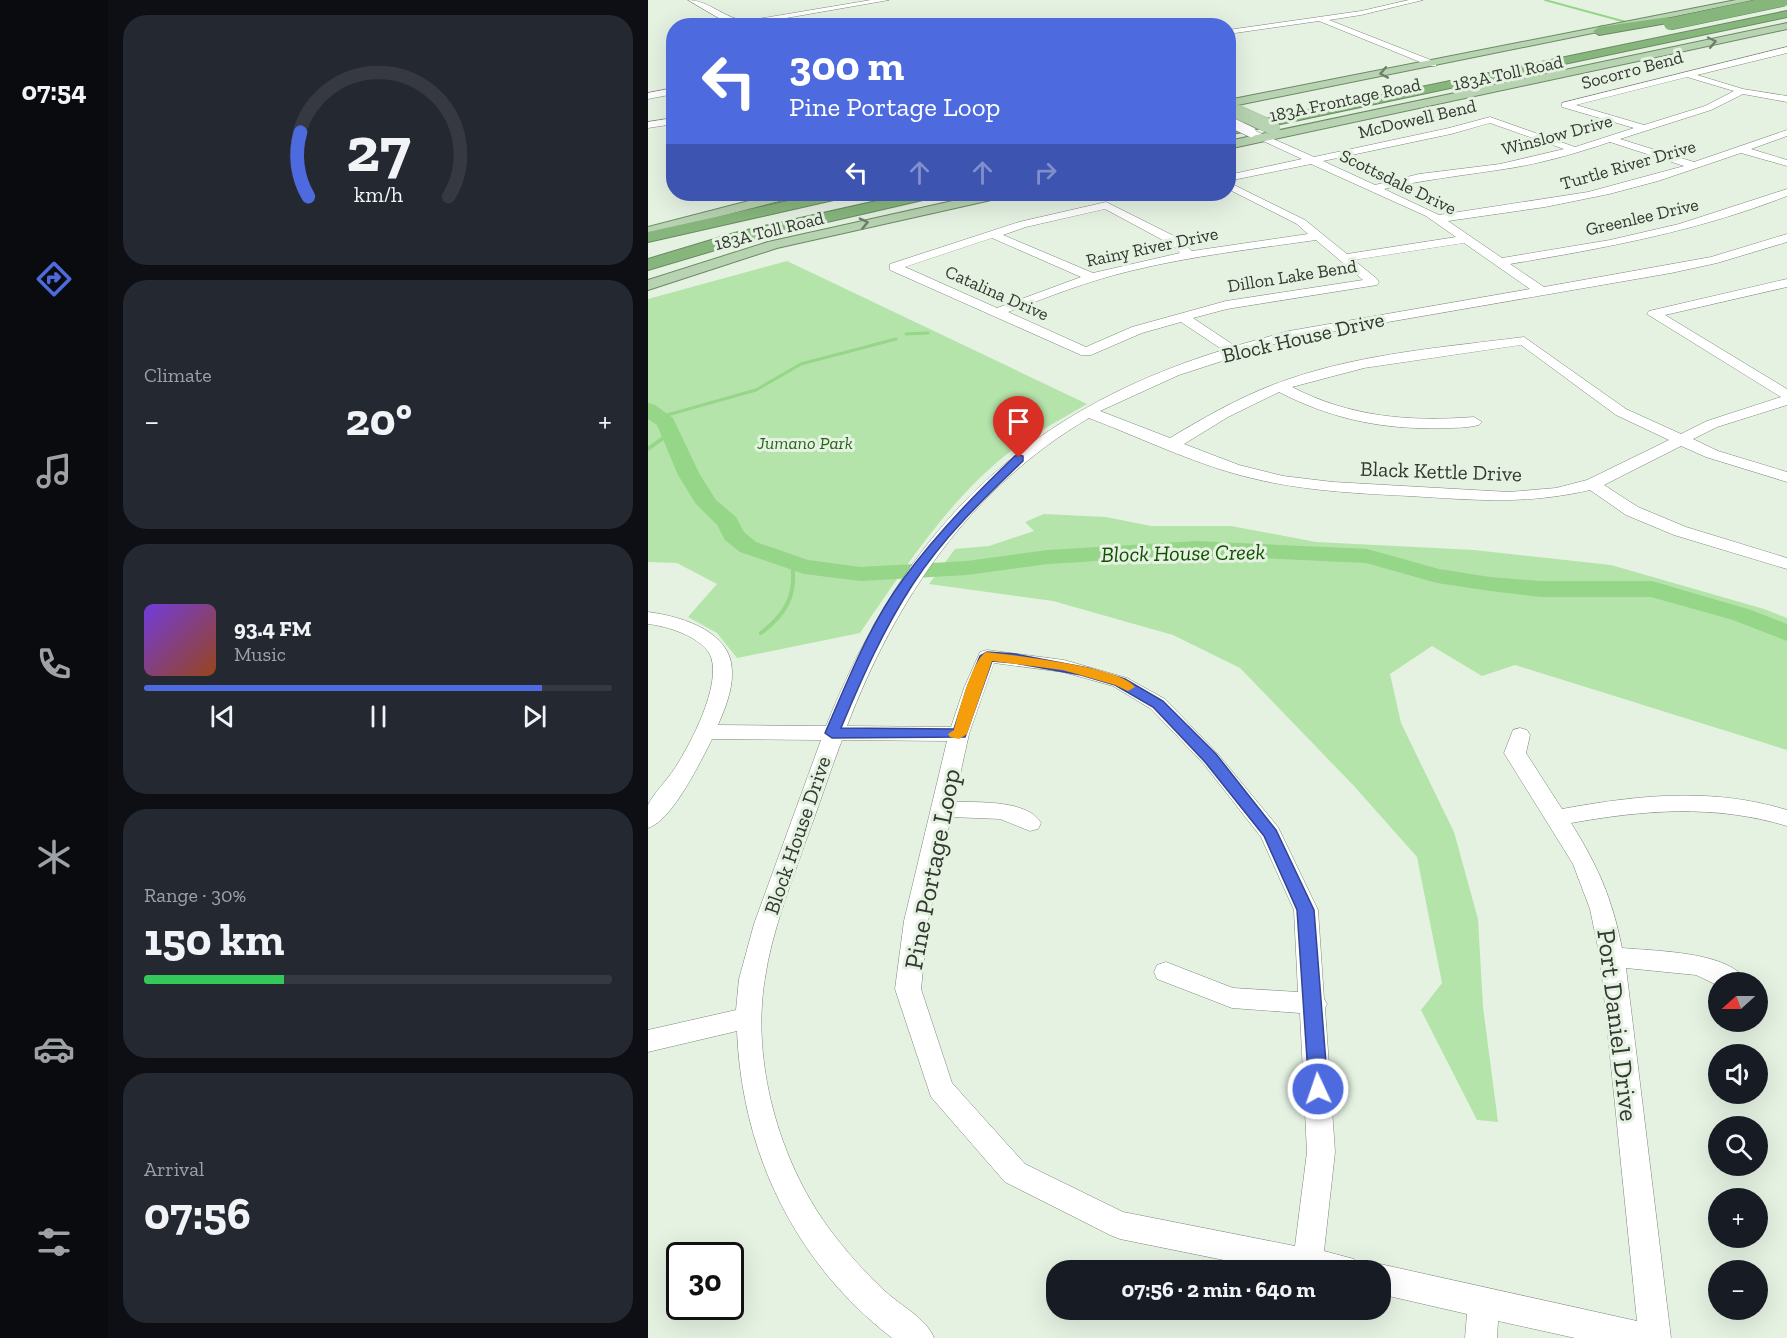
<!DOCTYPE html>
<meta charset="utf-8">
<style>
:root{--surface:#171b24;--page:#242831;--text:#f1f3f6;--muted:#9ea1a6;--line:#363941;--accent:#4d6ade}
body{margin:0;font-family:"Zilla Slab",serif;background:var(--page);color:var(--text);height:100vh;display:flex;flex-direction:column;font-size:22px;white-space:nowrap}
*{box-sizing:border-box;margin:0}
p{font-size:20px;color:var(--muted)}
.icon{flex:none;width:33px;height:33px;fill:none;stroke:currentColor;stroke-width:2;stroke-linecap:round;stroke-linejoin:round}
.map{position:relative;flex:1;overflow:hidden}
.sheet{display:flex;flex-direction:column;gap:15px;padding:15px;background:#0d0f14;width:540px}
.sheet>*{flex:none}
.banner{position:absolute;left:18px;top:18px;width:570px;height:183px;border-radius:24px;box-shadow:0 6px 24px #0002;background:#4d6ade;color:#fff;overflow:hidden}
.needle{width:39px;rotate:249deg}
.controls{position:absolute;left:1060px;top:972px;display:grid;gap:12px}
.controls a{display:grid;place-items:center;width:60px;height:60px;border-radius:50%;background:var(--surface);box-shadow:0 6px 24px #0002;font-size:30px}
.speed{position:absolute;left:18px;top:1242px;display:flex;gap:12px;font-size:30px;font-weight:700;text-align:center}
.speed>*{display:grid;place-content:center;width:78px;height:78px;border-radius:50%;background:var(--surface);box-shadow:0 6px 24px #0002;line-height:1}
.speed .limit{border:3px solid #111;border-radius:9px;background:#fff;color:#111}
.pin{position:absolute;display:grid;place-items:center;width:51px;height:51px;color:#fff;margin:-62px -26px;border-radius:50% 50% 50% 0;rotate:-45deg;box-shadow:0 0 6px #0007}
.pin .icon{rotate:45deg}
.me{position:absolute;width:66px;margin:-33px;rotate:357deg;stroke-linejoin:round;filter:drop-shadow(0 0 4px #0008)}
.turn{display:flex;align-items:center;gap:21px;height:126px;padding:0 24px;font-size:27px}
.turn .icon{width:78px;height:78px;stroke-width:2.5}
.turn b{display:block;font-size:42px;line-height:51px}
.lanes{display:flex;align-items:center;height:57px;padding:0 24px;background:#0003;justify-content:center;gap:30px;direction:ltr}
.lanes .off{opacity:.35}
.big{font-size:45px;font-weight:800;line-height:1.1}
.sheet .card{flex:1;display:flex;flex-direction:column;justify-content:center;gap:9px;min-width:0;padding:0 21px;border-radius:24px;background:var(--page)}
.sheet .dial{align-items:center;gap:0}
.dial svg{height:156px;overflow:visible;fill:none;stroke:var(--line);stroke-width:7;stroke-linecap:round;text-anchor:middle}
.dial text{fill:var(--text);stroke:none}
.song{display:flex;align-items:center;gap:18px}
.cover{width:72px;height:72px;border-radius:9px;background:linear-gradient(135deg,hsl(260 70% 55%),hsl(20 70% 35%))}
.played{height:6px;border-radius:3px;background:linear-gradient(90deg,var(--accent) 85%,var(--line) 85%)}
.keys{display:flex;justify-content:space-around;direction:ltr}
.heat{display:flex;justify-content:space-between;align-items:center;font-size:33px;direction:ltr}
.charge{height:9px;border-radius:4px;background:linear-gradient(90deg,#34c759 30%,var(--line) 0)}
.trip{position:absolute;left:398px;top:1260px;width:345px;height:60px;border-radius:24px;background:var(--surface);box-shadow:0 6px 24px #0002;font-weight:800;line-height:60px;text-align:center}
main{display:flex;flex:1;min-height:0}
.tabs{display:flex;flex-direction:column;width:108px;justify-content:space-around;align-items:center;background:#090b0e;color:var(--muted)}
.tabs .icon{width:42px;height:42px}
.tabs .active{color:var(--accent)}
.tabs b{font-size:27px;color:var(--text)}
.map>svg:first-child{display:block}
.green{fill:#b4e4aa}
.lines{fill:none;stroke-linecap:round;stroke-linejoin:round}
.stream-far2{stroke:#95d688;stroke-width:2}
.stream-far1{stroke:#95d688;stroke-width:3}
.stream{stroke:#95d688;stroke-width:4}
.river{fill:#95d688;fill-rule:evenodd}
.minor-casing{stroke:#7c8879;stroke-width:1}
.major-casing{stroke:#6a8a62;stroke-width:2}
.highway-casing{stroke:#6a8a62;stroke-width:2}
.minor{fill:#fff;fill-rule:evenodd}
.major{fill:#b7d3b1;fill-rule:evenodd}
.highway{fill:#87b67d;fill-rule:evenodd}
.minor-bridge-casing{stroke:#7c8879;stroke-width:11;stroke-linecap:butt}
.major-bridge-far1-casing{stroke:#6a8a62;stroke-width:11;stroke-linecap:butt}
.major-bridge-casing{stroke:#6a8a62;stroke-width:14;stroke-linecap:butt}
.highway-bridge-casing{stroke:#6a8a62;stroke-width:13;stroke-linecap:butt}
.minor-bridge{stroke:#fff;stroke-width:10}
.major-bridge-far1{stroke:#b7d3b1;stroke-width:10}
.major-bridge{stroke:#b7d3b1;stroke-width:14}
.highway-bridge{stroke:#87b67d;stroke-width:12}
.oneway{stroke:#6e7e6b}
.route{fill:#4d6ade;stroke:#324590;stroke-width:1.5}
.slow{fill:#f59e0b}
.labels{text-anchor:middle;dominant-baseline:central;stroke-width:6;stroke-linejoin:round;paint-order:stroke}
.far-street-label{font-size:18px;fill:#333831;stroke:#e5f2e2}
.far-park-label{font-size:18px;font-style:italic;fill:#276419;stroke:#e5f2e2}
.street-label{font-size:21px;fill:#333831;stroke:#e5f2e2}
.water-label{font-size:22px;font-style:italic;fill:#105000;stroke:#e5f2e2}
.near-street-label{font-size:26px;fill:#333831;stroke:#e5f2e2}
</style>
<main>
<nav class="tabs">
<b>07:54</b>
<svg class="icon active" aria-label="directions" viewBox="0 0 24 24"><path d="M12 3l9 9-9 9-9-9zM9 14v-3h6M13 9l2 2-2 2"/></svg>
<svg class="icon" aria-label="music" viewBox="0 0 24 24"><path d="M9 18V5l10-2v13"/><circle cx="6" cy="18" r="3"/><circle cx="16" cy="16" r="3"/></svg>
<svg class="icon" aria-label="phone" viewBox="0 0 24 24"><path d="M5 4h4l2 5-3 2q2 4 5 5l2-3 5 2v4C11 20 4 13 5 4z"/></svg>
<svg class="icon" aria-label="climate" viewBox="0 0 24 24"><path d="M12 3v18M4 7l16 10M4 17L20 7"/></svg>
<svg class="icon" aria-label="car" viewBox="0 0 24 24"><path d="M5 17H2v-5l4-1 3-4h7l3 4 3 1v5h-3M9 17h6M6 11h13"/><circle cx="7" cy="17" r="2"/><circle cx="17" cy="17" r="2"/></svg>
<svg class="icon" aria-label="filters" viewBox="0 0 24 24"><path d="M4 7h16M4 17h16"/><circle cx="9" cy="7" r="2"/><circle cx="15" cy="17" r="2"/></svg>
</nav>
<section class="sheet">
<div class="card dial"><svg viewBox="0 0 100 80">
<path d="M14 69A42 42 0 1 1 86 69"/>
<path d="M14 69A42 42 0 0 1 10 36" stroke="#4d6ade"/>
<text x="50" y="56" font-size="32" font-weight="700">27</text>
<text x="50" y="72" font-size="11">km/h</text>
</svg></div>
<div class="card"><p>Climate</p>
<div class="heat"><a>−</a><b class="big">20°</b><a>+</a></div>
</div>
<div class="card">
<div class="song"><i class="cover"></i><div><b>93.4 FM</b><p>Music</p></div></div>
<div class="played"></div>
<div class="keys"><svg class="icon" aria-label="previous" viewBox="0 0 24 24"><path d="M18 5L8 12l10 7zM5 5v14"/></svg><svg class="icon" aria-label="pause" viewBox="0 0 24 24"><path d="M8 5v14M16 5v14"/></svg><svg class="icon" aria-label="next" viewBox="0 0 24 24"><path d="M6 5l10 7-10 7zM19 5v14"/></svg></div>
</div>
<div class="card"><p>Range · 30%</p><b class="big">150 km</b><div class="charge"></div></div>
<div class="card"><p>Arrival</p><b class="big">07:56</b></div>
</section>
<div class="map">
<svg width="1139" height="1338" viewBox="0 0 1139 1338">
<rect width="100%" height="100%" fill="#e5f2e2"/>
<path class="green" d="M139 261 439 404C407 423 374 440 347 464 293 511 252 575 212 633L89 658 69 633 40 617 69 584 29 563 0 562V299Z
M396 514 458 517 503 526H583L668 542 826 550 963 565 1116 609 1139 618V750L867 665 834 676 784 646 742 674 753 723 806 832 830 919 835 1007 850 1122 829 1120 773 1010 794 983 769 857 706 786 592 668 525 635 405 601 281 584 307 549 341 546 386 531 377 522Z"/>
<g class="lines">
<path class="stream-far2" d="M897 0 978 22"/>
<path class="stream-far1" d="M258 334 280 333
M12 417 108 390 153 364 248 339
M16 438 22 434"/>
<path class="stream" d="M0 449 18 436
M113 633C138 614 149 595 144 563"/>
<path class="river" d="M0 403 7 405 25 418 52 475 68 500 88 517 96 532 108 542 160 560 213 567 319 561 400 550 548 541 719 549 791 569 842 577 892 581H1004L1103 610 1139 624V641L1085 620 1003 597H892L842 591 789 583 718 563 548 555 400 564 319 575 213 581 156 574 92 552 77 540 69 525 48 504 30 475 9 425 0 419Z"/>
<defs>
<path id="minor" d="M40 0C61 0 77 19 98 21L223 0H241L98 25 81 24Z
M761 0H775L713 15 681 20 788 62V66H782L671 21 580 34V30L713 11Z
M1139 47V53L1049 75 1095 89 1139 96V102L1095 94 1063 110 972 139 1046 162 1139 130V136L1103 149 1139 160V166L1093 153 1010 181 961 194 897 207 800 221 854 258 962 240 1031 224 1139 189V196C1050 231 957 248 862 264L896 287 1063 257 1139 234V242L1069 263 1023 273 642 339 531 375 452 411 522 438C560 415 599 393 641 379 717 353 798 347 876 337L978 409 1033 434 1059 421 1133 397 999 314 1001 311 1139 279V287L1017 315 1139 389V405L1069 427 1045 439 1070 451 1139 472V482L1058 457 1033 446 956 485 990 507 1038 527 1139 558V569L1026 535 978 515 942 490C877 505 827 500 761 496 700 493 641 490 581 472 534 458 488 436 441 418 323 487 247 600 199 726L303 727 316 688 332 652 339 650 416 660 479 678 517 699 569 753 630 827 670 910 676 999 679 1004 677 1008 687 1152 676 1251 706 1259 710 1270H625L472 1239 462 1235 357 1182 283 1097 247 989 256 921 299 741 194 740C181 774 170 809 157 843 142 887 124 931 117 978 103 1061 131 1160 180 1227 197 1250 216 1272 238 1292 253 1306 278 1318 286 1338H244C147 1263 94 1153 89 1031L0 1052V1030L88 1010 91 979 106 924 173 740 64 739C53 761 24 821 0 828 0 822 0 811 0 805 5 794 20 779 27 768 43 743 73 686 63 657 55 637 19 626 0 624V612C32 616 84 631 84 671 85 689 77 709 70 725L178 726C257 530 372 413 575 350L533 322 494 333 443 355H433L242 270V264L371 222 458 202 532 239 544 251 660 234 649 224 580 189V182L657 220 699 254 808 237 778 216 663 164 580 181V175L654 159 600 134 598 132 603 129 666 157 801 128 842 117 927 147 986 128 914 107V103ZM1039 77 1086 91 1057 106 996 125 928 105ZM842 123 916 149 852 164 771 174 727 185 675 161 803 134ZM962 142 1036 166 940 192 791 215 736 189C774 180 811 176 850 170 888 165 926 154 962 142ZM457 209 524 245 532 253 445 273 355 235 378 227ZM344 238 433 277 349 308 257 267ZM668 240 715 280 578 301 484 327 438 347 360 312C400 297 440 281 482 271 543 256 605 249 668 240ZM816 243 882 289 641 331 587 346 545 318 579 309 729 285 731 282 729 279 706 260ZM873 345 968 415 1021 440 939 480 908 488 861 492 685 482 635 476 591 465 536 444 580 417 631 392C683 419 736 430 794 428 806 428 819 428 831 425L834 422 826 417C761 422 702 417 644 387L716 368ZM346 663 415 672 465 686 503 709 555 763 613 837 646 910 650 992 585 988 518 962 509 965 506 972 509 979 584 1008 652 1013 659 1152 647 1246 475 1212 377 1164 304 1083 273 989 280 921 303 817 352 819 382 831 390 829 393 823C380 800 330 802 306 802L321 734Z
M26 88V94L0 99V93Z
M26 118V124L0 128V122Z
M872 728 879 730 882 735 878 753 914 809C990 795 1064 787 1139 810V826C1066 804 996 810 923 823 950 866 964 898 974 948 1005 951 1083 951 1099 982H1071V986L1048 975 978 968 1023 1338H927L850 1321 849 1338H817L819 1314 732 1294V1270H720L732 1264 989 1321 952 957 942 909 925 864 856 753 865 730Z"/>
<path id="major" d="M1088 0H1107L580 107V100Z
M1139 23V29L580 149V141Z
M128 194H149L147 197 0 235V227Z
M336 194H359L352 198 129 248 0 290V280L120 242Z"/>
<path id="highway" d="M1139 11V17L580 135V127Z
M1021 17 1027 20 1025 22 951 35 945 31 951 27Z
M171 194H198L190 199 0 242V232Z
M260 194H287L279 199 101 240 0 270V259L90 232Z"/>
</defs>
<use href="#minor" class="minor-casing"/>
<use href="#major" class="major-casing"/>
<use href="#highway" class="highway-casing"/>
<use href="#minor" class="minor"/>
<use href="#major" class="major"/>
<use href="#highway" class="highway"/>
<defs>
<path id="minor-bridge" d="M580 121 603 132"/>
<path id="major-bridge-far1" d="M590 112 592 113"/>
<path id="major-bridge" d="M590 112 625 128"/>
<path id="highway-bridge" d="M1022 24 1136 0"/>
</defs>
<use href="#minor-bridge" class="minor-bridge-casing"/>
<use href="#major-bridge-far1" class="major-bridge-far1-casing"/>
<use href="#major-bridge" class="major-bridge-casing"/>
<use href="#highway-bridge" class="highway-bridge-casing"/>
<use href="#minor-bridge" class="minor-bridge"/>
<use href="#major-bridge-far1" class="major-bridge-far1"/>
<use href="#major-bridge" class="major-bridge"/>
<use href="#highway-bridge" class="highway-bridge"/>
</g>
<defs><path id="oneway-chevron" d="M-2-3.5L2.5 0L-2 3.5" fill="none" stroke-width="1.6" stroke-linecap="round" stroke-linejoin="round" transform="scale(1.5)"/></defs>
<g class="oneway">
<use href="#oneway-chevron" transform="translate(1064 42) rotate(-12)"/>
<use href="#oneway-chevron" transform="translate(736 73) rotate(169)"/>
<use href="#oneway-chevron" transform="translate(216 223) rotate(-13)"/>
</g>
<path class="route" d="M371 455 375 456V461C335 499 295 538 265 584 235 630 214 678 193 728L306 729 319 688 332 656 339 652 367 654 440 668 477 679 515 701 568 754 628 830 666 910 680 1089 677 1094 670 1097 663 1094 661 1089 649 910 616 836 557 762 505 707 467 685 433 675 367 663 344 661 317 737 184 738 177 733C200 680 221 625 256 578 289 533 327 494 367 456Z"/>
<path class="slow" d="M339 652C367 656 471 666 487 687L480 691 467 685 415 670 344 661 319 734 311 739 302 737 300 734 306 730C310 715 325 656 339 652Z"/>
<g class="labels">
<g class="far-street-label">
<text transform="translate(984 70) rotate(-15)">Socorro Bend</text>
<text transform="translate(860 73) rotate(-12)">183A Toll Road</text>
<text transform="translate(697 100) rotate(-12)">183A Frontage Road</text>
<text transform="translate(769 119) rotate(-13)">McDowell Bend</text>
<text transform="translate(909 135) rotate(-15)">Winslow Drive</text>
<text transform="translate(980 165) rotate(-16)">Turtle River Drive</text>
<text transform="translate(750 182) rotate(26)">Scottsdale Drive</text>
<text transform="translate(994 217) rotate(-13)">Greenlee Drive</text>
<text transform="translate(121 231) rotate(-14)">183A Toll Road</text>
<text transform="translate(504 247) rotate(-12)">Rainy River Drive</text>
<text transform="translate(644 276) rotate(-9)">Dillon Lake Bend</text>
<text transform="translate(349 293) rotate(24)">Catalina Drive</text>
</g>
<g class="far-park-label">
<text x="157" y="443">Jumano Park</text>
</g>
<g class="street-label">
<text transform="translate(655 337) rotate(-13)">Block House Drive</text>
<text transform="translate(793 471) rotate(2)">Black Kettle Drive</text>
<text transform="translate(149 835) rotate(-71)">Block House Drive</text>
</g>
<g class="water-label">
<text transform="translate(535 553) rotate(-1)">Block House Creek</text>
</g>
<g class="near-street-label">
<text transform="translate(284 869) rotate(-79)">Pine Portage Loop</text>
<text transform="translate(970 1025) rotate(83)">Port Daniel Drive</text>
</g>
</g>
</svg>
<div class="controls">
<a><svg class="needle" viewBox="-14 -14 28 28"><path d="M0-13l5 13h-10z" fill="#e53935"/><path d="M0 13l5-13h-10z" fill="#9ea1a6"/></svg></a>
<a><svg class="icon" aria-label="sound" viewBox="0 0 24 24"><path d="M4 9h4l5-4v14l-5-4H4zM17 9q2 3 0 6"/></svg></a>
<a><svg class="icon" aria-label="search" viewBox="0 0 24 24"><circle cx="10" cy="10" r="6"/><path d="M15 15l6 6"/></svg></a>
<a>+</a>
<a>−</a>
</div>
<div class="speed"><div class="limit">30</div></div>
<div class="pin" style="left:371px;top:458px;background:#d93025"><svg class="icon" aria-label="arrive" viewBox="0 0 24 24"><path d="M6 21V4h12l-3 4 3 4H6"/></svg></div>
<svg class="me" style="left:670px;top:1089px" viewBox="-20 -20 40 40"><circle r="17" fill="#4d6ade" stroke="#fff" stroke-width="3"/><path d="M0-11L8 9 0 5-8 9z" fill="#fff"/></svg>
<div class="trip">07:56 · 2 min · 640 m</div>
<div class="banner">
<div class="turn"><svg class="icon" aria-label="left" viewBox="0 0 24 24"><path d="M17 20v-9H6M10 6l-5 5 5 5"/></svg><div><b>300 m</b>Pine Portage Loop</div></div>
<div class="lanes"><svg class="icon" aria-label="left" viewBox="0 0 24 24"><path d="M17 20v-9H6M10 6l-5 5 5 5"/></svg><svg class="icon off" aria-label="ahead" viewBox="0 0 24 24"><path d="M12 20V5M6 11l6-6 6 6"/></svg><svg class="icon off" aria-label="ahead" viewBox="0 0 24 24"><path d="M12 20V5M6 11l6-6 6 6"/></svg><svg class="icon off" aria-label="right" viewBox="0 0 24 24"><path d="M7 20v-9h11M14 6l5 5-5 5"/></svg></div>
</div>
</div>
</main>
